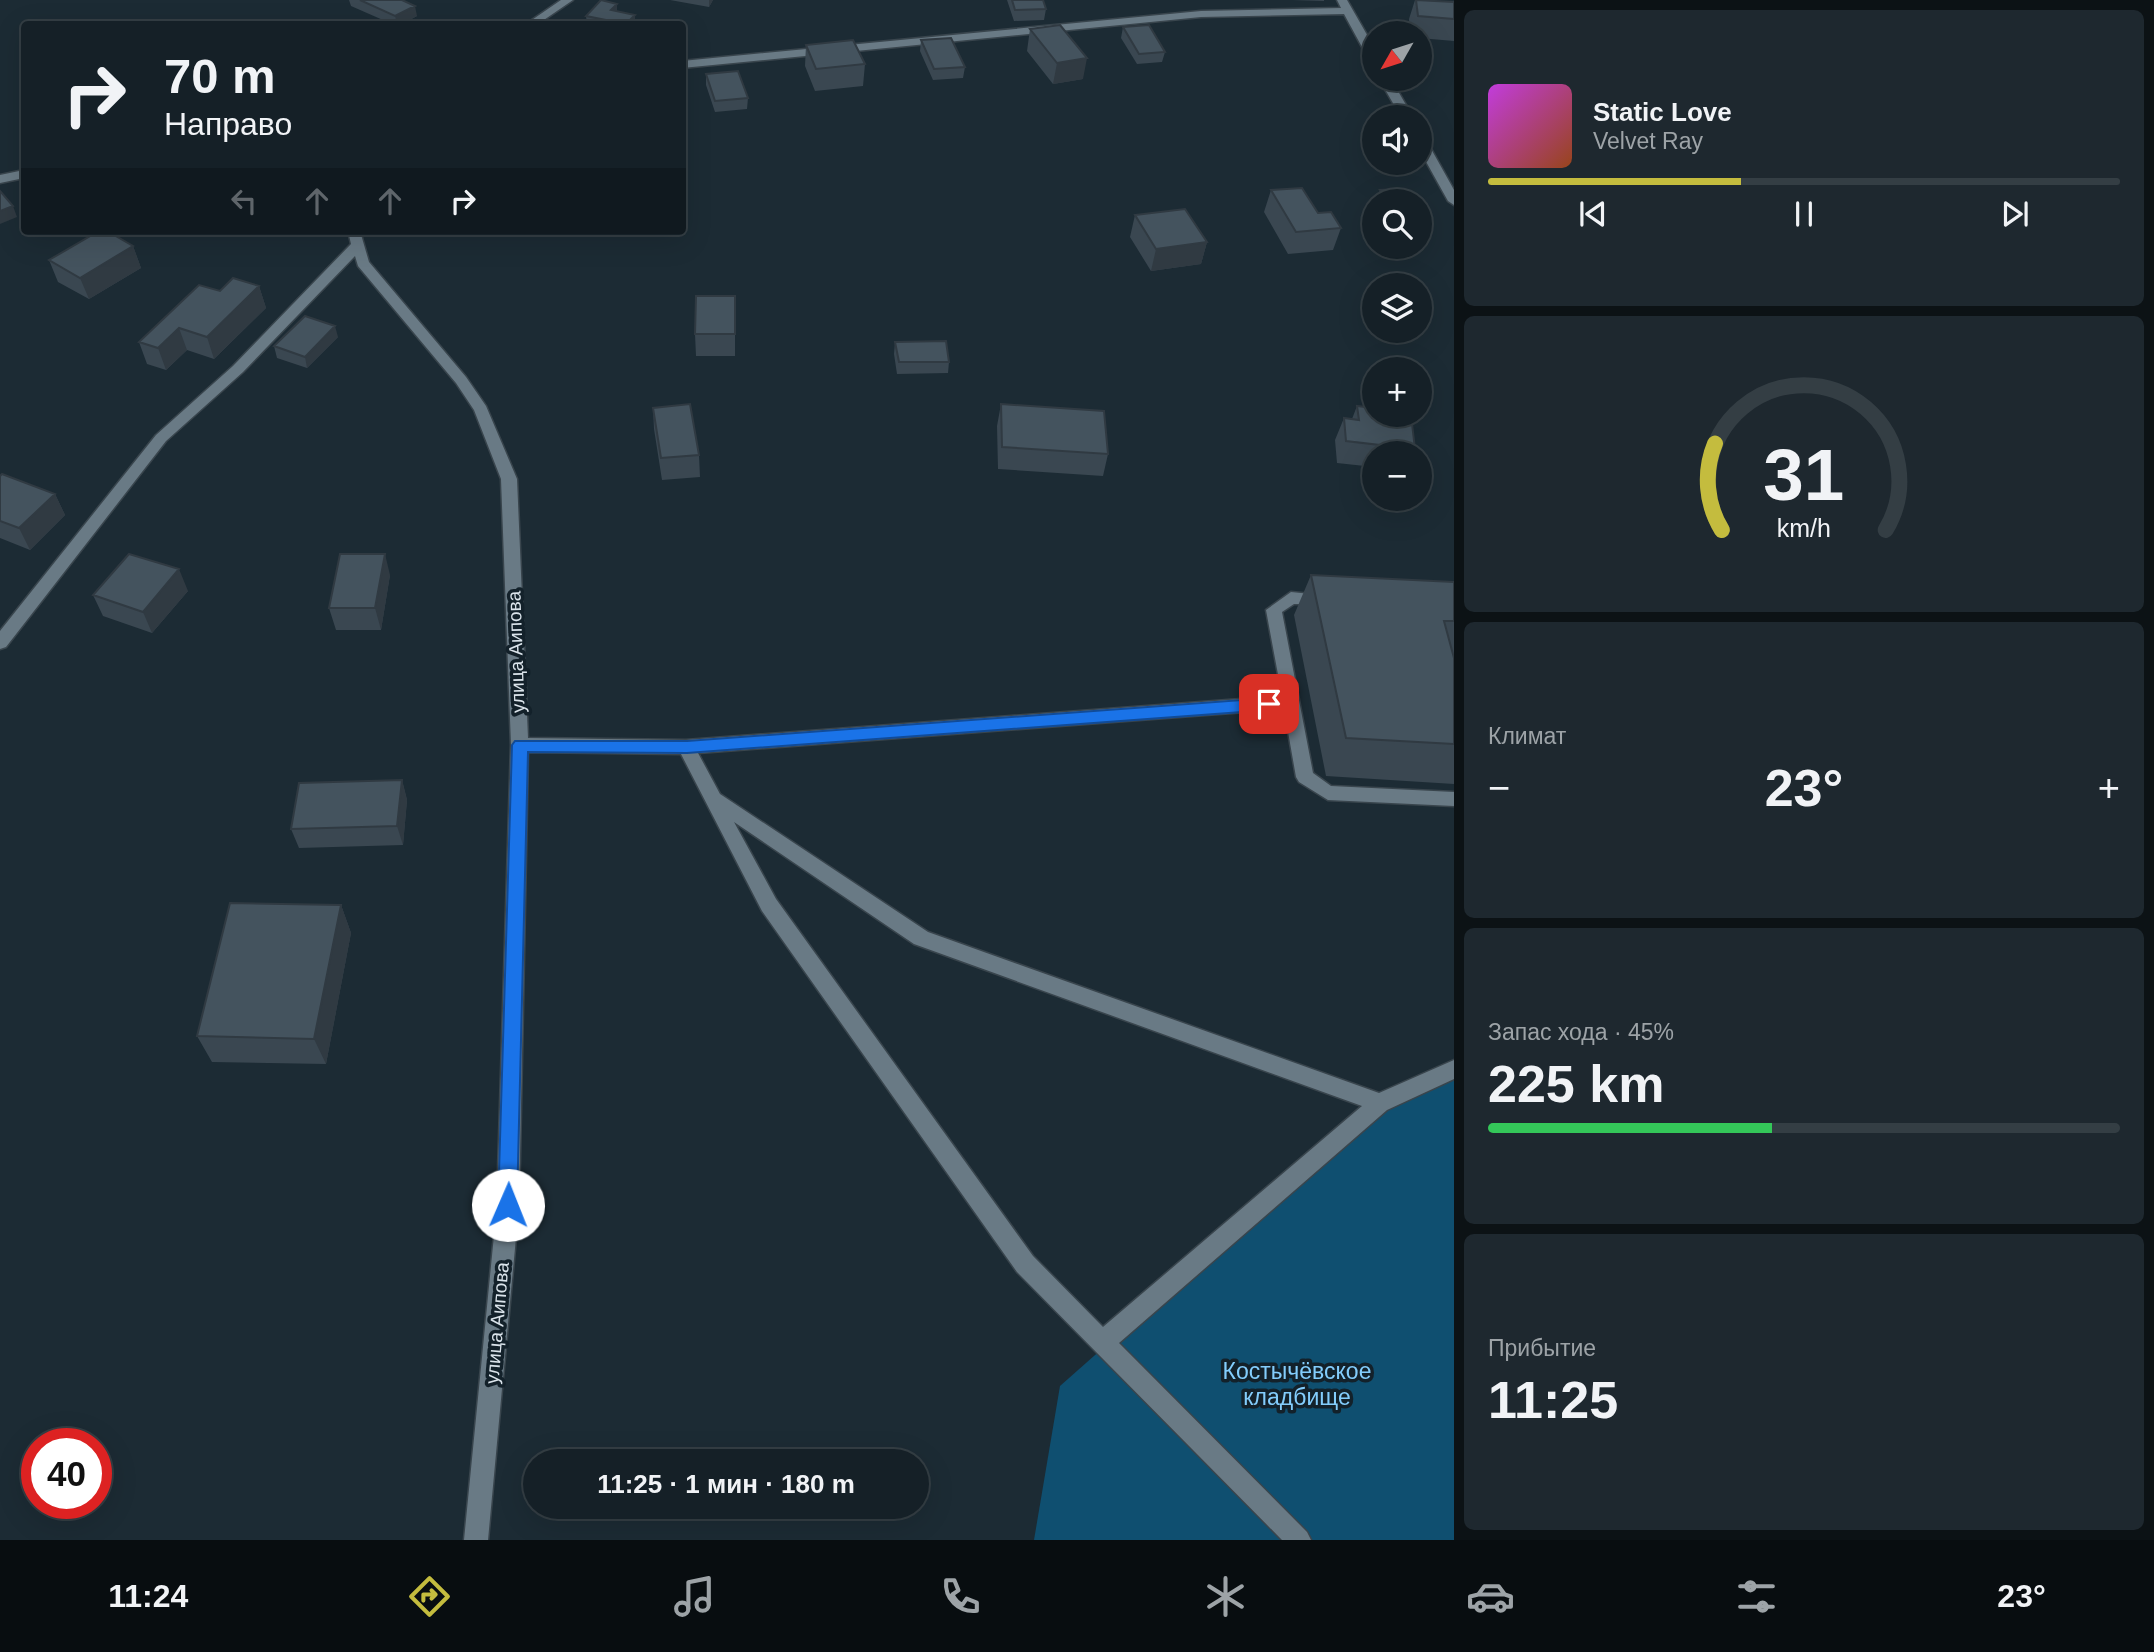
<!DOCTYPE html>
<html lang="ru">
<meta charset="utf-8">
<style>
:root{--surface:#152027;--page:#1e282f;--text:#f1f3f6;--muted:#9da3a7;--line:#343e44;--accent:#c4bc3e}
body{margin:0;font-family:Arial,sans-serif;background:var(--page);color:var(--text);height:100vh;display:flex;flex-direction:column;font-size:26px;white-space:nowrap}
*{box-sizing:border-box;margin:0}
p{font-size:23px;color:var(--muted)}
.icon{flex:none;width:38px;height:38px;fill:none;stroke:currentColor;stroke-width:2;stroke-linecap:round;stroke-linejoin:round}
.map{position:relative;flex:1;overflow:hidden}
.details{display:flex;flex-direction:column;gap:10px;padding:10px;background:#0c1215;width:700px}
.details>*{flex:none}
.hud{position:absolute;left:21px;top:21px;width:665px;height:214px;border-radius:7px;box-shadow:0 7px 28px #0002,0 0 0 2px var(--line);background:#152027;color:var(--text);overflow:hidden}
.needle{width:46px;rotate:231deg}
.fabs{position:absolute;left:1362px;top:21px;display:grid;gap:14px}
.fabs a{display:grid;place-items:center;width:70px;height:70px;border-radius:50%;background:var(--surface);box-shadow:0 7px 28px #0002,0 0 0 2px var(--line);font-size:35px}
.speed{position:absolute;left:21px;top:1428px;display:flex;gap:14px;font-size:35px;font-weight:700;text-align:center}
.speed>*{display:grid;place-content:center;width:91px;height:91px;border-radius:50%;background:var(--surface);box-shadow:0 7px 28px #0002,0 0 0 2px var(--line);line-height:1}
.speed .limit{border:10px solid #d22;background:#fff;color:#111}
.pin{position:absolute;display:grid;place-items:center;width:60px;height:60px;color:#fff;margin:-30px;border-radius:14px;box-shadow:0 4px 10px #0006}
.me{position:absolute;width:77px;margin:-38px;rotate:1deg;stroke-linejoin:round;filter:drop-shadow(0 0 5px #0008)}
.turn{display:flex;align-items:center;gap:24px;height:147px;padding:0 28px;font-size:32px}
.turn .icon{width:91px;height:91px;stroke-width:2.5}
.turn b{display:block;font-size:49px;line-height:60px}
.lanes{display:flex;align-items:center;height:66px;padding:0 28px;background:#0003;justify-content:center;gap:35px;direction:ltr}
.lanes .off{opacity:.35}
.big{font-size:52px;font-weight:700;line-height:1.1}
.details .tile{flex:1;display:flex;flex-direction:column;justify-content:center;gap:10px;min-width:0;padding:0 24px;border-radius:10px;background:var(--page)}
.details .dial{align-items:center;gap:0}
.dial svg{height:182px;overflow:visible;fill:none;stroke:var(--line);stroke-width:7;stroke-linecap:round;text-anchor:middle}
.dial text{fill:var(--text);stroke:none}
.song{display:flex;align-items:center;gap:21px}
.cover{width:84px;height:84px;border-radius:10px;background:linear-gradient(135deg,hsl(290 70% 55%),hsl(20 70% 35%))}
.played{height:7px;border-radius:4px;background:linear-gradient(90deg,var(--accent) 40%,var(--line) 40%)}
.keys{display:flex;justify-content:space-around;direction:ltr}
.heat{display:flex;justify-content:space-between;align-items:center;font-size:38px;direction:ltr}
.charge{height:10px;border-radius:5px;background:linear-gradient(90deg,#34c759 45%,var(--line) 0)}
.trip{position:absolute;left:523px;top:1449px;width:406px;height:70px;border-radius:35px;background:var(--surface);box-shadow:0 7px 28px #0002,0 0 0 2px var(--line);font-weight:700;line-height:70px;text-align:center}
.tab-bar{display:flex;height:112px;justify-content:space-around;align-items:center;background:#080d10;color:var(--muted)}
.tab-bar .icon{width:49px;height:49px}
.tab-bar .active{color:var(--accent)}
.tab-bar b{font-size:32px;color:var(--text)}
main{display:flex;flex:1;min-height:0}
.map>svg:first-child{display:block}
.green{fill:#0f4f70}
.lines{fill:none;stroke-linecap:round;stroke-linejoin:round}
.minor-casing{stroke:#39454d;stroke-width:3}
.minor{fill:#697a85;fill-rule:evenodd}
.wall{fill:#3a4751}
.shaded-wall{fill:#303a42}
.building{fill:#44535e;stroke:#303a42;stroke-width:2}
.route{fill:#1a73e8;stroke:#114b97;stroke-width:2}
.labels{text-anchor:middle;dominant-baseline:central;stroke-width:7;stroke-linejoin:round;paint-order:stroke}
.street-label{font-size:19px;fill:#dbe4eb;stroke:#13212a}
.near-park-label{font-size:23px;fill:#83cdfc;stroke:#13212a}
</style>
<main>
<div class="map">
<svg width="1454" height="1540" viewBox="0 0 1454 1540">
<rect width="100%" height="100%" fill="#1c2b34"/>
<path class="green" d="M1454 1069V1540H1034L1060 1386 1380 1103Z"/>
<g class="lines">
<defs>
<path id="minor" d="M561 0H573L538 24H526Z
M1337 0H1347L1374 47V61L1368 58 1344 14 1201 17 682 68V61L1201 11 1341 8Z
M1379 79H1391L1413 117H1401Z
M1419 134 1425 138 1454 190V205L1448 201 1419 149Z
M24 170V178L0 183V175Z
M348 231H360L369 262 466 377 486 406 517 479 528 738 686 740 1282 696 1266 610 1291 592 1331 596 1333 600 1331 604H1294L1282 612 1313 773 1331 786 1454 792V806L1328 800 1299 782 1296 777 1284 709 698 753 720 794 928 932 1379 1093 1454 1060V1079L1387 1110 1119 1343 1307 1532 1311 1540H1282L1017 1272 762 911 681 754 528 752 519 1205 488 1540H464L497 1205 511 745 501 479 474 410 456 383 358 266 355 256 243 372 166 441 6 647 0 649V631L156 435 233 366 351 244ZM734 822 914 944 1362 1106 1103 1327 1033 1256 776 899Z"/>
</defs>
<use href="#minor" class="minor-casing"/>
<use href="#minor" class="minor"/>
</g>
<path class="wall" d="M349 0H402L417 16 402 24H392L351 6Z
M670 0H713L709 7Z
M1007 0H1043L1046 9 1044 20 1014 21Z
M1292 0H1324V1Z
M1415 0 1454 2V41L1419 38V33H1410L1409 19Z
M617 12 635 24H587L586 16Z
M1123 27 1165 52 1162 62 1137 64 1121 38Z
M1030 29 1083 79 1053 84 1027 51Z
M921 40 965 67 963 78 933 80 920 51Z
M806 45 865 64 863 86 815 91 805 66Z
M706 74 748 98 747 109 715 112 706 85Z
M1271 190 1318 213 1341 228 1333 250 1288 254 1264 212Z
M1380 190 1408 201H1376Z
M1135 215 1207 242 1201 264 1151 271 1130 237Z
M133 246 141 268 89 299 58 282 49 260Z
M259 286 266 308 214 359 187 350 166 370 147 364 139 342 220 291Z
M735 296V356H696L695 334Z
M338 337 307 368 277 358 274 346Z
M895 342 949 362 948 373 897 374 894 354Z
M1001 404 1108 454 1103 476 998 469 997 426Z
M1357 406 1415 449 1413 453H1374V467L1337 463 1335 440 1344 418 1352 419Z
M653 408 699 455 700 477 662 480 654 429Z
M0 476 55 494 65 515 30 550 0 538Z
M390 575 381 630H336L329 608Z
M1311 575 1454 582V784L1326 776 1294 615Z
M188 591 152 633 103 616 93 595Z
M402 780 407 800 403 845 299 848 291 829Z
M341 905 351 933 326 1064 212 1062 197 1036Z"/>
<path class="shaded-wall" d="M709 0H713L709 7Z
M617 4V14L611 10Z
M415 6 417 16 402 24H397L395 16Z
M635 15V24H626Z
M1087 58 1083 79 1053 84 1057 63Z
M13 206 17 217 0 224V211Z
M1207 242 1201 264 1151 271 1156 249Z
M133 246 141 268 89 299 80 278Z
M259 286 266 308 214 359 207 337Z
M335 326 338 337 307 368 305 357Z
M179 328 187 350 166 370 158 348Z
M55 494 65 515 30 550 19 528Z
M385 554 390 575 381 630 375 608Z
M179 569 188 591 152 633 143 612Z
M402 780 407 800 403 845 397 826Z
M341 905 351 933 326 1064 314 1039Z"/>
<path class="building" d="M360 0H402L415 6 395 16Z
M601 0 617 4 611 10 635 15 626 24 586 16Z
M1012 0H1043L1046 9 1015 10Z
M1416 0 1454 2V19L1418 16Z
M1060 25 1087 58 1057 63 1030 29Z
M1149 25 1165 52 1139 54 1123 27Z
M951 38 965 67 934 69 921 40Z
M853 40 865 64 816 69 806 45Z
M738 71 748 98 715 101 706 74Z
M1302 188 1318 213 1331 212 1341 228 1296 232 1271 190Z
M1400 189 1408 201H1388L1380 190Z
M0 191 13 206 0 211Z
M1185 209 1207 242 1156 249 1135 215Z
M99 231H107L133 246 80 278 49 260Z
M233 278 259 286 207 337 179 328 158 348 139 342 199 285 220 291Z
M696 296H735V334H695Z
M305 316 335 326 305 357 274 346Z
M946 341 949 362H899L895 342Z
M690 404 699 455 661 458 653 408Z
M1001 404 1104 411 1108 454 1002 447Z
M1357 406 1374 408V415H1411L1415 449 1346 441 1344 418 1359 420Z
M2 474 55 494 19 528 0 521V476Z
M129 554 179 569 143 612 93 595Z
M340 554H385L375 608H329Z
M1311 575 1454 582V621H1444L1454 658V744L1346 738Z
M402 780 397 826 291 829 299 783Z
M230 903 341 905 314 1039 197 1036Z"/>
<path class="route" d="M1269 698 1276 704 1269 710 687 753 528 752 517 1205 515 1212 508 1215 501 1212 498 1205 512 745 515 741H687Z"/>
<g class="labels">
<g class="street-label">
<text transform="translate(516 652) rotate(-92)">улица Аипова</text>
<text transform="translate(497 1323) rotate(-85)">улица Аипова</text>
</g>
<g class="near-park-label">
<text x="1297" y="1371">Костычёвское<tspan x="1297" dy="26">кладбище</tspan></text>
</g>
</g>
</svg>
<div class="fabs">
<a><svg class="needle" viewBox="-14 -14 28 28"><path d="M0-13l5 13h-10z" fill="#e53935"/><path d="M0 13l5-13h-10z" fill="#9da3a7"/></svg></a>
<a><svg class="icon" aria-label="sound" viewBox="0 0 24 24"><path d="M4 9h4l5-4v14l-5-4H4zM17 9q2 3 0 6"/></svg></a>
<a><svg class="icon" aria-label="search" viewBox="0 0 24 24"><circle cx="10" cy="10" r="6"/><path d="M15 15l6 6"/></svg></a>
<a><svg class="icon" aria-label="layers" viewBox="0 0 24 24"><path d="M12 4l9 5-9 5-9-5zM3 14l9 5 9-5"/></svg></a>
<a>+</a>
<a>−</a>
</div>
<div class="speed"><div class="limit">40</div></div>
<div class="pin" style="left:1269px;top:704px;background:#d93025"><svg class="icon" aria-label="arrive" viewBox="0 0 24 24"><path d="M6 21V4h12l-3 4 3 4H6"/></svg></div>
<svg class="me" style="left:508px;top:1205px" viewBox="-20 -20 40 40"><circle r="19" fill="#fff"/><path d="M0-13L10 11 0 6-10 11z" fill="#1a73e8"/></svg>
<div class="trip">11:25 · 1 мин · 180 m</div>
<div class="hud">
<div class="turn"><svg class="icon" aria-label="right" viewBox="0 0 24 24"><path d="M7 20v-9h11M14 6l5 5-5 5"/></svg><div><b>70 m</b>Направо</div></div>
<div class="lanes"><svg class="icon off" aria-label="left" viewBox="0 0 24 24"><path d="M17 20v-9H6M10 6l-5 5 5 5"/></svg><svg class="icon off" aria-label="ahead" viewBox="0 0 24 24"><path d="M12 20V5M6 11l6-6 6 6"/></svg><svg class="icon off" aria-label="ahead" viewBox="0 0 24 24"><path d="M12 20V5M6 11l6-6 6 6"/></svg><svg class="icon" aria-label="right" viewBox="0 0 24 24"><path d="M7 20v-9h11M14 6l5 5-5 5"/></svg></div>
</div>
</div>
<section class="details">
<div class="tile">
<div class="song"><i class="cover"></i><div><b>Static Love</b><p>Velvet Ray</p></div></div>
<div class="played"></div>
<div class="keys"><svg class="icon" aria-label="previous" viewBox="0 0 24 24"><path d="M18 5L8 12l10 7zM5 5v14"/></svg><svg class="icon" aria-label="pause" viewBox="0 0 24 24"><path d="M8 5v14M16 5v14"/></svg><svg class="icon" aria-label="next" viewBox="0 0 24 24"><path d="M6 5l10 7-10 7zM19 5v14"/></svg></div>
</div>
<div class="tile dial"><svg viewBox="0 0 100 80">
<path d="M14 69A42 42 0 1 1 86 69"/>
<path d="M14 69A42 42 0 0 1 11 31" stroke="#c4bc3e"/>
<text x="50" y="56" font-size="32" font-weight="700">31</text>
<text x="50" y="72" font-size="11">km/h</text>
</svg></div>
<div class="tile"><p>Климат</p>
<div class="heat"><a>−</a><b class="big">23°</b><a>+</a></div>
</div>
<div class="tile"><p>Запас хода · 45%</p><b class="big">225 km</b><div class="charge"></div></div>
<div class="tile"><p>Прибытие</p><b class="big">11:25</b></div>
</section>
</main>
<nav class="tab-bar">
<b>11:24</b>
<svg class="icon active" aria-label="directions" viewBox="0 0 24 24"><path d="M12 3l9 9-9 9-9-9zM9 14v-3h6M13 9l2 2-2 2"/></svg>
<svg class="icon" aria-label="music" viewBox="0 0 24 24"><path d="M9 18V5l10-2v13"/><circle cx="6" cy="18" r="3"/><circle cx="16" cy="16" r="3"/></svg>
<svg class="icon" aria-label="phone" viewBox="0 0 24 24"><path d="M5 4h4l2 5-3 2q2 4 5 5l2-3 5 2v4C11 20 4 13 5 4z"/></svg>
<svg class="icon" aria-label="climate" viewBox="0 0 24 24"><path d="M12 3v18M4 7l16 10M4 17L20 7"/></svg>
<svg class="icon" aria-label="car" viewBox="0 0 24 24"><path d="M5 17H2v-5l4-1 3-4h7l3 4 3 1v5h-3M9 17h6M6 11h13"/><circle cx="7" cy="17" r="2"/><circle cx="17" cy="17" r="2"/></svg>
<svg class="icon" aria-label="filters" viewBox="0 0 24 24"><path d="M4 7h16M4 17h16"/><circle cx="9" cy="7" r="2"/><circle cx="15" cy="17" r="2"/></svg>
<b>23°</b>
</nav>
